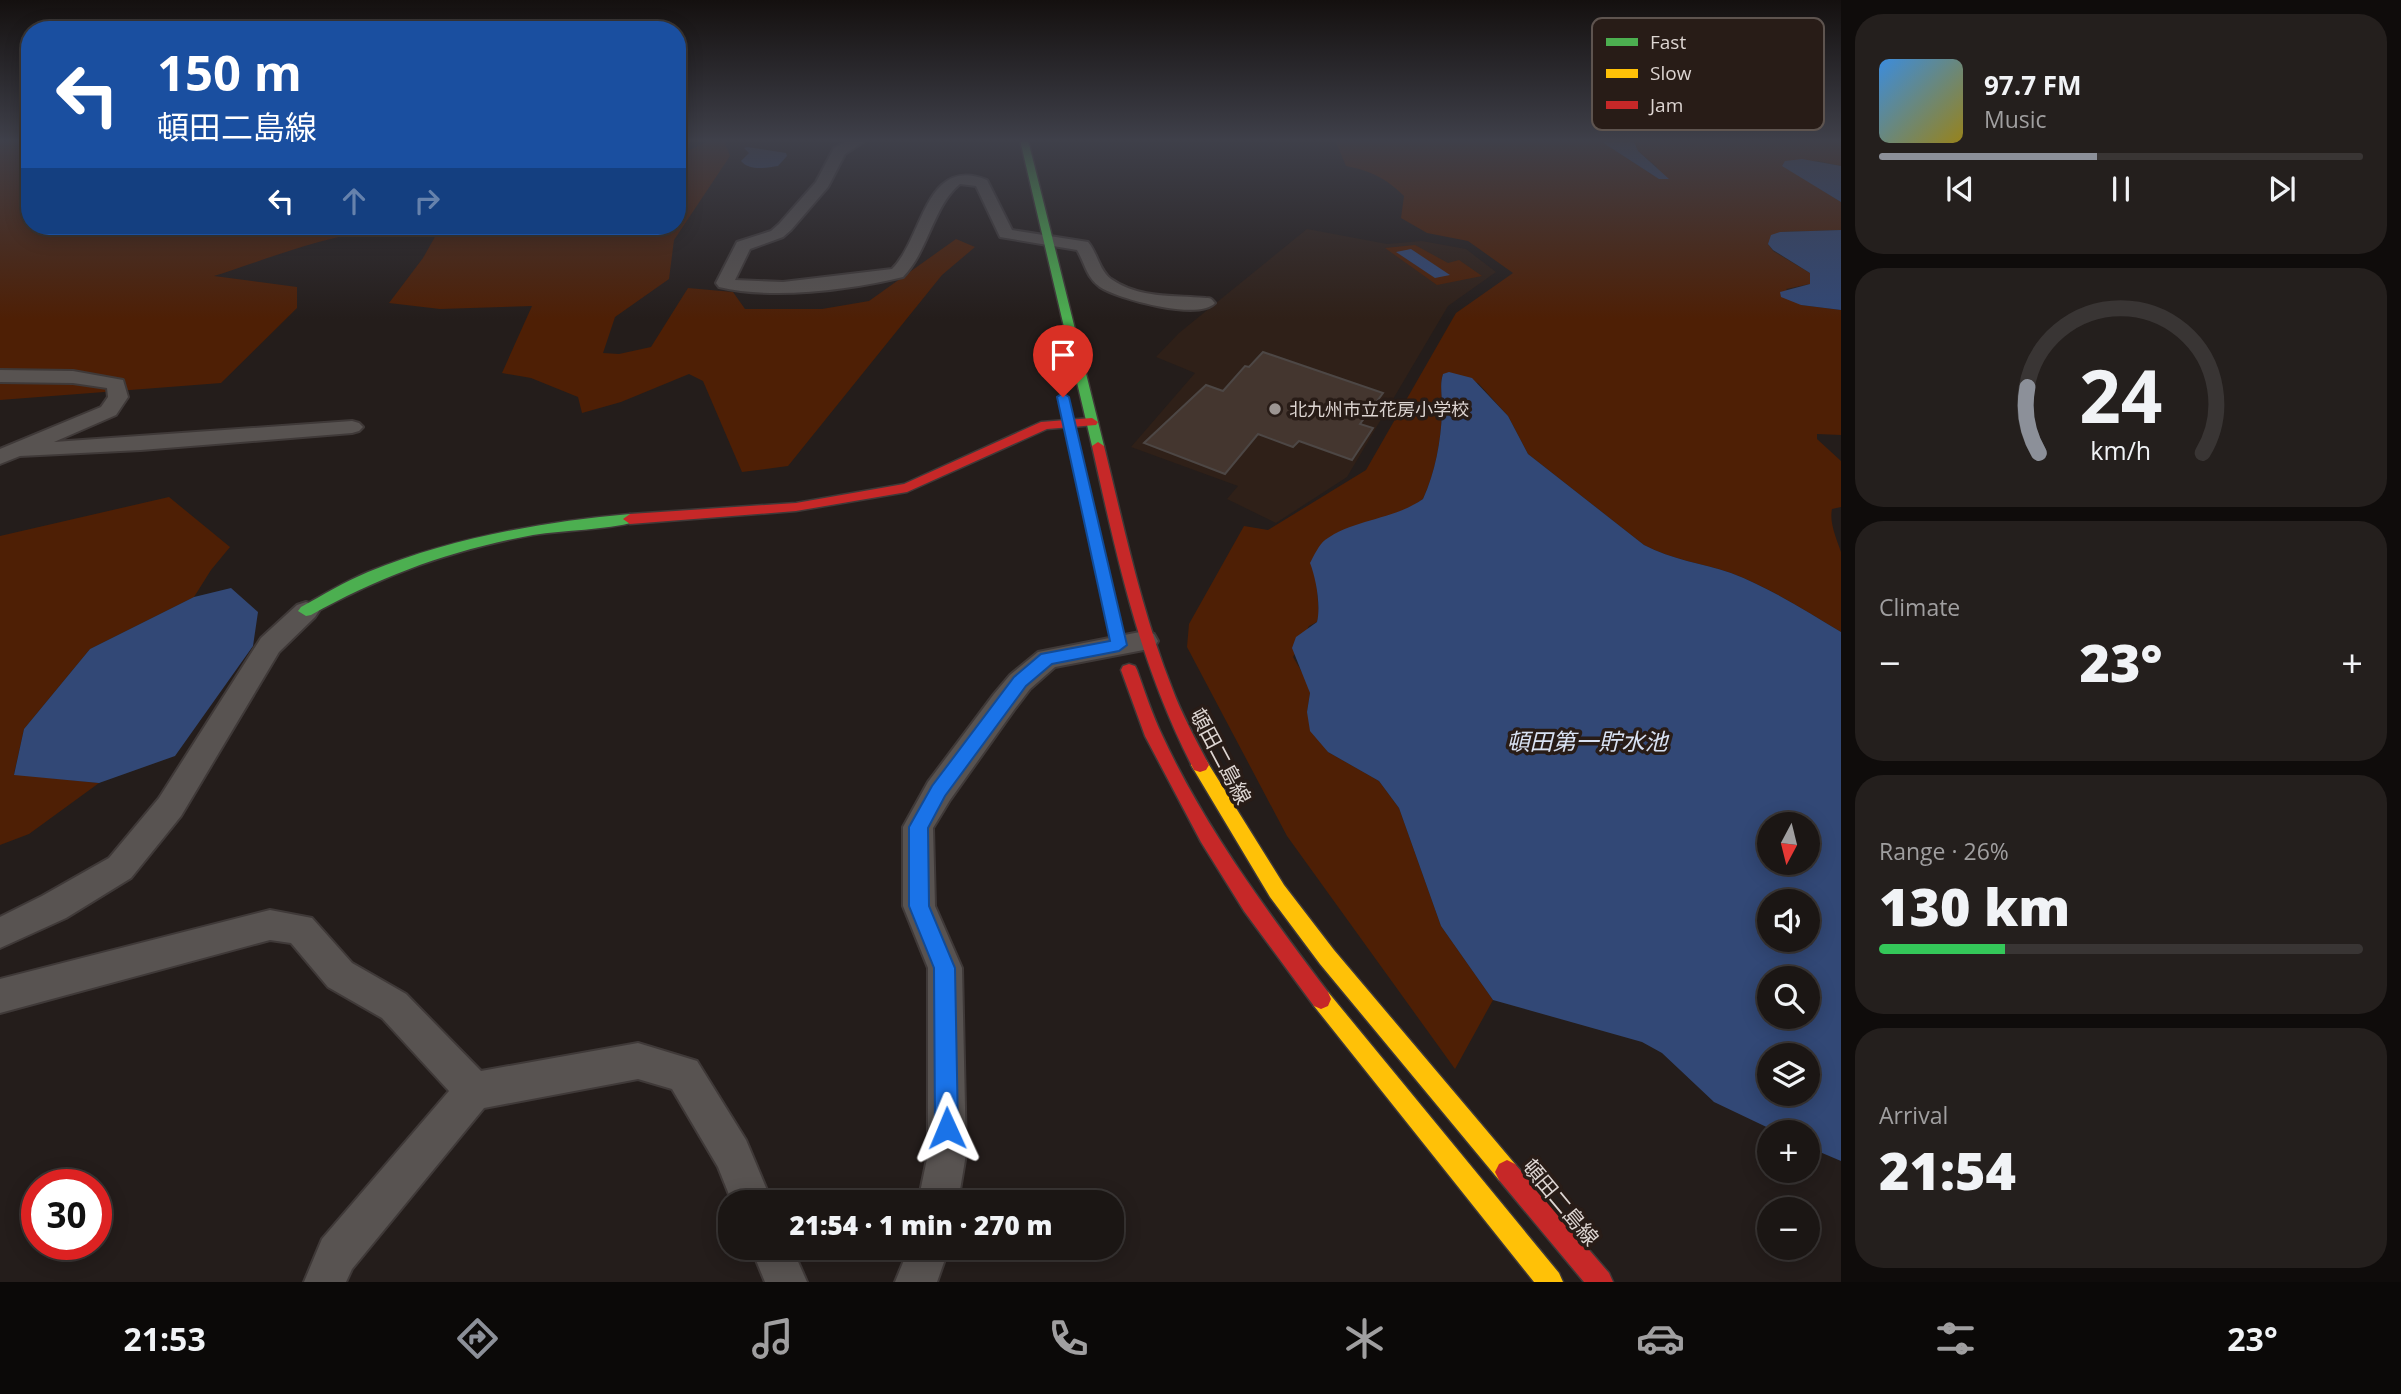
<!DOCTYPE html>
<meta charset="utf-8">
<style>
:root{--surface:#1b1614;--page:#241f1d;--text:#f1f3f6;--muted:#a09fa0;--line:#393534;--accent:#8c9099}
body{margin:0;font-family:"Open Sans","Noto Sans JP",sans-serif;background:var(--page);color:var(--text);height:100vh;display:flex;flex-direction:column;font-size:26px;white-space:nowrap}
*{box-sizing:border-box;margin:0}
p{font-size:23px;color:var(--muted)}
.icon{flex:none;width:38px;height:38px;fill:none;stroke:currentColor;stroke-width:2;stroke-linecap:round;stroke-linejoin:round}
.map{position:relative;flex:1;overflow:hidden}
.drawer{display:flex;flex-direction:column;gap:14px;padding:14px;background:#0f0c0b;width:560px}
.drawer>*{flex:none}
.banner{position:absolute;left:21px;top:21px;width:665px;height:214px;border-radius:28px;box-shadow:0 4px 18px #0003,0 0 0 2px var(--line);background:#1a4fa0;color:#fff;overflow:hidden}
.needle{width:46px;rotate:187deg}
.buttons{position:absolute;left:1757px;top:812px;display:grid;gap:14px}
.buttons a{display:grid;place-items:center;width:63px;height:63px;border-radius:50%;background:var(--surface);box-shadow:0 4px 18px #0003,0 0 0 2px var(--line);font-size:35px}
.speed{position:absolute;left:21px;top:1169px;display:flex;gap:14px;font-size:35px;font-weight:700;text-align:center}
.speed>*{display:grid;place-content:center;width:91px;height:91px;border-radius:50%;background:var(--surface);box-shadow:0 4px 18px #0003,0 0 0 2px var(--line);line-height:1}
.speed .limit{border:10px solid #d22;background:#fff;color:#111}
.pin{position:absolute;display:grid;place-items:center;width:60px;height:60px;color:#fff;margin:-72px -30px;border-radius:50% 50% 50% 0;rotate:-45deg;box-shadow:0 0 7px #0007}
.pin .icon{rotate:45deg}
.me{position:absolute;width:77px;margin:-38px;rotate:359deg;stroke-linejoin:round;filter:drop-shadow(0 0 5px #0008)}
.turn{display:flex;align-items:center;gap:24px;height:147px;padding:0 21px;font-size:32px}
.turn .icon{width:91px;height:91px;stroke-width:2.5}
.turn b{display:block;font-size:49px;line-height:60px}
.lanes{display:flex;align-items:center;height:66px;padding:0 21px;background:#0003;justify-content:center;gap:35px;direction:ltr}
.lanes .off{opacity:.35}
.big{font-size:52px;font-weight:800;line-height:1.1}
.drawer .tile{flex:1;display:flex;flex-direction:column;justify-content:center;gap:10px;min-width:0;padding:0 24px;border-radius:28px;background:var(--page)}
.drawer .dial{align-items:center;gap:0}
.dial svg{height:182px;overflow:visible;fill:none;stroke:var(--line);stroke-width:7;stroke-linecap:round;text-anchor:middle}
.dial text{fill:var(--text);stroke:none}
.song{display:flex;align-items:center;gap:21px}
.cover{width:84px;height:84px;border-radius:10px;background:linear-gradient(135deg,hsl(210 70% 55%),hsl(50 70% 35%))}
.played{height:7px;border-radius:4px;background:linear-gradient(90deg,var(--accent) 45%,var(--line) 45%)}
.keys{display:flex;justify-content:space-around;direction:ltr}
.heat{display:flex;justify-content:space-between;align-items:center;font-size:38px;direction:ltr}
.charge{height:10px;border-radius:5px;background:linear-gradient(90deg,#34c759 26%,var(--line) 0)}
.trip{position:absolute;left:718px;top:1190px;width:406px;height:70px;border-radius:28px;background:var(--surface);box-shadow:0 4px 18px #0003,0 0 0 2px var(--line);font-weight:800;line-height:70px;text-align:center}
.tab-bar{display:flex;height:112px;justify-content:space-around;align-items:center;background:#0b0908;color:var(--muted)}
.tab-bar .icon{width:49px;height:49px}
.tab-bar .current{color:var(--accent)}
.tab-bar b{font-size:32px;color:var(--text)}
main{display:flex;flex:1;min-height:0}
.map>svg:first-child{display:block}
.built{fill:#2f2018}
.green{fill:#4e1f05}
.water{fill:#324876;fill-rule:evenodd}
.building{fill:#44362f;stroke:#4d4745;stroke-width:2}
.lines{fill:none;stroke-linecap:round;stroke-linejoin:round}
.street-casing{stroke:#3f3938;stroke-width:4}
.fast-casing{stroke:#3f3938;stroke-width:3}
.slow-casing{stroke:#3f3938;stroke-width:3}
.jam-casing{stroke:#3f3938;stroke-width:3}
.street{fill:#585351;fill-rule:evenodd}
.fast{fill:#4caf50;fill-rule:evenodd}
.slow{fill:#ffc107;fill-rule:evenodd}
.jam{fill:#c62828;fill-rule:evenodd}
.route{fill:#1a73e8;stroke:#114b97;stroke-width:2}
.poi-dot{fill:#9c9592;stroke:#281c17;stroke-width:2.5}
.labels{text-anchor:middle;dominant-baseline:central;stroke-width:7;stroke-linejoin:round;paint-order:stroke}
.far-poi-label{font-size:18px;fill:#ddd5d2;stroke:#281c17;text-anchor:start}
.street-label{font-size:21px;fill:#ddd5d2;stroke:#281c17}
.water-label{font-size:23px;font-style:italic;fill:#d9e2f3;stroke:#281c17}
.key{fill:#281c17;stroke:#5e544f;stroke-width:2}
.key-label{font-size:19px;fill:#ddd5d2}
</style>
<main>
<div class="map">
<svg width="1841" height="1282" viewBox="0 0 1841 1282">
<rect width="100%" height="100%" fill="#241d1b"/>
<path class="built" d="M1307 229 1387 244 1422 241 1466 249 1496 272 1448 306 1347 477 1276 523 1227 499 1238 486 1131 447 1195 373 1156 357 1179 333Z"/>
<path class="green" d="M0 140H30V226H677V156L710 140H724L730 156 674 240 669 279 615 317 603 353 619 354 651 347 688 288 733 292 745 309H822L869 301 956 239 975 247 942 275 788 466 742 472 703 381 689 374 621 402 582 413 578 397 531 378 502 373 532 306 440 309 389 303 423 258 436 235C375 214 275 257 214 276L297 287V308L221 383 0 400Z
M1335 140H1599L1659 179 1657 167 1638 151 1633 140H1841V166L1818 161 1782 165 1841 202V230L1780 232 1768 244 1773 251 1810 273V284L1786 289 1801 305 1841 310V435L1817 434V439L1841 461V507L1832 509C1829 523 1837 540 1841 552 1841 561 1841 618 1841 632 1806 611 1770 588 1731 573 1702 563 1672 560 1644 545L1528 454 1508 416 1478 383 1443 374C1439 386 1443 399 1442 412 1441 442 1435 473 1423 499 1394 520 1356 525 1324 541L1316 579 1319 613 1317 622 1309 626 1293 657 1306 679 1310 693 1307 712 1328 752 1379 781 1399 808 1441 926 1493 1000 1455 1069 1287 836 1187 647 1189 624 1244 526 1268 530 1366 470 1456 313 1513 273 1468 241 1427 233 1401 218 1404 196C1386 178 1371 171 1346 166Z
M1415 245 1448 263 1459 260 1482 276 1437 285 1385 248Z
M169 497 230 547 211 570 194 597 90 649 24 729 14 774 99 783 29 834 0 845V536Z"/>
<path class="water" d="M1599 140H1633L1638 151 1669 179H1659Z
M747 147 786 153 787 156 778 166C766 168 749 171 741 161L749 153 744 148Z
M1802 159 1841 166V202L1782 166 1785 161Z
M1841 230V310L1801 305 1781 297 1780 292 1810 284V273L1773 250 1768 244 1771 235 1780 232Z
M1411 249 1450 275 1435 278 1396 252Z
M1449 372 1472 378 1508 416 1528 454 1644 545C1672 560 1702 563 1731 573 1770 588 1806 611 1841 632V1161L1808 1147V1132H1777L1714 1102 1662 1053 1642 1042 1493 1000 1441 926 1399 808 1379 781 1328 752 1310 731 1307 712 1310 693 1292 648 1296 637 1317 622C1321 606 1316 578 1310 563 1314 555 1319 545 1325 540 1354 519 1393 520 1423 499 1435 473 1441 441 1442 412 1443 399 1439 386 1443 374ZM1769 824H1808V863H1769ZM1808 901V940H1769V901ZM1808 978V1017H1769V978ZM1769 1055H1808V1094H1769Z
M231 588 258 612 253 646 175 756 99 783 14 775 24 729 90 649 194 597Z"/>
<path class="building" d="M1263 352 1383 393 1360 424 1373 428 1352 460 1299 441 1293 447 1258 434 1225 474 1144 443 1206 385 1223 391 1245 366 1249 367Z"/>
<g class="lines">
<defs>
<path id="street" d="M849 140H866L845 154 828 187 791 230 783 237 750 249 735 280 783 282 892 269C924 237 925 155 987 180L1012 230 1088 242C1098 254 1099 270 1111 279 1140 299 1174 295 1206 298 1212 298 1211 299 1215 303 1199 321 1118 299 1100 287 1086 277 1085 263 1077 250L1000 237 976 186 960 184C933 206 929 250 903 277 849 290 773 300 719 287L716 283 737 242 771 231 779 224 816 182 834 148Z
M0 370 73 371 123 380 128 397 116 415 54 442 352 421 359 423 363 427 359 431 352 433 141 450 20 456 0 464V449L101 407 108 397 107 388 73 383 0 382Z
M306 602 315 605 319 611 315 617 279 652 181 816 131 878 66 918 0 948V917L42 896 109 858 159 798 261 638 297 605Z
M1145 631 1154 634 1158 641 1154 648 1055 667 1030 689 1014 710 950 800 933 828 935 906 962 968 966 1154 958 1202H918L928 1154V968L903 906V827L928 782 994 694 1010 675 1038 652Z
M270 910 312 918 352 963 406 994 481 1071 638 1043 697 1061 746 1140 772 1202H732L718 1167 672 1089 638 1079 484 1108 352 1269 346 1282H304L322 1239 449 1091 382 1018 328 987 291 943 270 940 0 1013V979Z
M751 1248H792L807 1282H765Z
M909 1248H949L937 1282H895Z"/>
<path id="fast" d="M1020 140H1028L1104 446 1103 449 1098 450 1092 446Z
M630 514 637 519 635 522C605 530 565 530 533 535 452 550 383 575 311 615L306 616 298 611 301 607C323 595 344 582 368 572 451 538 541 522 630 514Z"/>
<path id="slow" d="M1200 758 1206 760 1284 885 1334 950 1515 1164 1519 1172 1515 1180 1507 1184 1499 1180 1320 964 1270 897 1194 770 1191 765 1194 760Z
M1321 989 1328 992 1559 1273 1563 1282H1534L1314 1006 1311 999 1314 992Z"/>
<path id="jam" d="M1092 418 1098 422 1096 425 1047 429 907 492 796 511 630 524 623 519 630 514 796 503 904 484 1041 422Z
M1098 442 1104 446C1124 527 1141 610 1172 688 1182 715 1196 740 1209 765L1206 770 1200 772 1194 770C1139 663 1118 562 1092 446Z
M1129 664 1135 666 1137 670C1145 692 1152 714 1162 735 1205 828 1267 911 1328 992L1331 999 1328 1006 1321 1009 1314 1006 1244 911 1201 842 1145 736 1121 670 1123 666Z
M1507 1160 1515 1164 1609 1273 1613 1282H1584L1499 1180 1495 1172 1499 1164Z"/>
</defs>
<use href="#street" class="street-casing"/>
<use href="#fast" class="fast-casing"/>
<use href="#slow" class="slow-casing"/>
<use href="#jam" class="jam-casing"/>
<use href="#street" class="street"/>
<use href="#fast" class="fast"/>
<use href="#slow" class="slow"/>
<use href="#jam" class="jam"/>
</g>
<linearGradient id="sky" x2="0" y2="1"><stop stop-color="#14100f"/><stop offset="0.44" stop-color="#3f404a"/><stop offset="1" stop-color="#3f404a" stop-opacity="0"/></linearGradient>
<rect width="1841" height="319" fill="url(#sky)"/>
<path class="route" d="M1063 393 1069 397 1127 645 1119 651 1052 664 1026 686 945 796 928 828 929 906 955 968 958 1128 955 1136 947 1139 939 1136 935 1128 934 968 909 906V827L932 786 1014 677 1041 654 1110 641 1057 397Z"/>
<circle class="poi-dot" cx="1275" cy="409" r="7"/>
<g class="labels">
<g class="far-poi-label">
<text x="1289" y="409">北九州市立花房小学校</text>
</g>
<g class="street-label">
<text transform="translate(1221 756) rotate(62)">頓田二島線</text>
<text transform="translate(1561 1202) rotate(50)">頓田二島線</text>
</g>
<g class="water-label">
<text x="1587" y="741">頓田第一貯水池</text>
</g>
</g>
<rect x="1592" y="18" width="232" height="112" rx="10" class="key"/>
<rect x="1606" y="38" width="32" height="8" fill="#4caf50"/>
<rect x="1606" y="69" width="32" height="9" fill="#ffc107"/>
<rect x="1606" y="101" width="32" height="8" fill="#c62828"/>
<g class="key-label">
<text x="1650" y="49">Fast</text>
<text x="1650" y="80">Slow</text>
<text x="1650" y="112">Jam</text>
</g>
</svg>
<div class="buttons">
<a><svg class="needle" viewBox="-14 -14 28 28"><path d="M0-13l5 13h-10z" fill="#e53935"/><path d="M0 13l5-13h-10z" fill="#a09fa0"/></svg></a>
<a><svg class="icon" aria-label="sound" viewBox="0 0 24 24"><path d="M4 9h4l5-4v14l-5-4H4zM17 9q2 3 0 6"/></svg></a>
<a><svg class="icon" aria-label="search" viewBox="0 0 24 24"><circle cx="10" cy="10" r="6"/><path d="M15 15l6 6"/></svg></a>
<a><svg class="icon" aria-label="layers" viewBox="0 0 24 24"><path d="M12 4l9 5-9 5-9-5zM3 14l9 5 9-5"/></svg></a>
<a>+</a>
<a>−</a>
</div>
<div class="speed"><div class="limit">30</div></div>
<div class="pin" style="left:1063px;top:397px;background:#d93025"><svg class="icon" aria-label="arrive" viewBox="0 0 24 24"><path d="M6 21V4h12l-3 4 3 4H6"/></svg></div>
<svg class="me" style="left:947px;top:1128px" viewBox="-20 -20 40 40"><path d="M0-17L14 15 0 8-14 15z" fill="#1a73e8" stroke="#fff" stroke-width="4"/></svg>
<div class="trip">21:54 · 1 min · 270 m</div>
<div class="banner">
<div class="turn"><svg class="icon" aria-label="left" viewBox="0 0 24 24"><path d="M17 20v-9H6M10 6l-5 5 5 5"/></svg><div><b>150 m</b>頓田二島線</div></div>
<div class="lanes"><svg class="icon" aria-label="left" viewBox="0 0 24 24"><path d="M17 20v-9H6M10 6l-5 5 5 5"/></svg><svg class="icon off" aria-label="ahead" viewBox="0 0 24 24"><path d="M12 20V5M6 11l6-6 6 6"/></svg><svg class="icon off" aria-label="right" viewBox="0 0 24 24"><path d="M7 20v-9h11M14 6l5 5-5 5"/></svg></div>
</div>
</div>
<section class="drawer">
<div class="tile">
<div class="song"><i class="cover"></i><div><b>97.7 FM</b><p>Music</p></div></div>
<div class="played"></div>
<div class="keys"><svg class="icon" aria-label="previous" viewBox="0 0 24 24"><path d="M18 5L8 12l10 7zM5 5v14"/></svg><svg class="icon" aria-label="pause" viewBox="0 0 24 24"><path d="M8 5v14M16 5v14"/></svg><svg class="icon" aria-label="next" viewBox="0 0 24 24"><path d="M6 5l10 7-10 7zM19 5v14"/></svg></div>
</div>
<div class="tile dial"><svg viewBox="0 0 100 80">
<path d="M14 69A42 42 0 1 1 86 69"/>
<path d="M14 69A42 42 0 0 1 9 40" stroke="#8c9099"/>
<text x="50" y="56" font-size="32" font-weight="700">24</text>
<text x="50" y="72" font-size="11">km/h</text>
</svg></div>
<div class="tile"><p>Climate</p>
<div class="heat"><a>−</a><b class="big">23°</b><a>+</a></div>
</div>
<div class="tile"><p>Range · 26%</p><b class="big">130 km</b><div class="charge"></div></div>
<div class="tile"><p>Arrival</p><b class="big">21:54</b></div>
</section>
</main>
<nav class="tab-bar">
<b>21:53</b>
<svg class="icon current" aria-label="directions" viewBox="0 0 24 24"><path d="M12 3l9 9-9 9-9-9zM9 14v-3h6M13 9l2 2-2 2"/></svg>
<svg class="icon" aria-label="music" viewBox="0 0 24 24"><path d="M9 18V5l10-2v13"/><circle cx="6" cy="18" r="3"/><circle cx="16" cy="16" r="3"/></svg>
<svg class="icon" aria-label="phone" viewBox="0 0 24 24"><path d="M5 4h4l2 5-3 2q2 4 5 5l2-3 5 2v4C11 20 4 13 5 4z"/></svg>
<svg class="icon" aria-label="climate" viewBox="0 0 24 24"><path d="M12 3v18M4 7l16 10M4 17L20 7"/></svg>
<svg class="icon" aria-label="car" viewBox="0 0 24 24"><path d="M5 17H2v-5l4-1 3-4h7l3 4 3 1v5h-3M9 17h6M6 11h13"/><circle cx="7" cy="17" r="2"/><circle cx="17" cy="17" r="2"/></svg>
<svg class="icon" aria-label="filters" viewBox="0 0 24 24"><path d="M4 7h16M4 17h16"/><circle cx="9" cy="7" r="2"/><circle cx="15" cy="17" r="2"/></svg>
<b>23°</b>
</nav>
